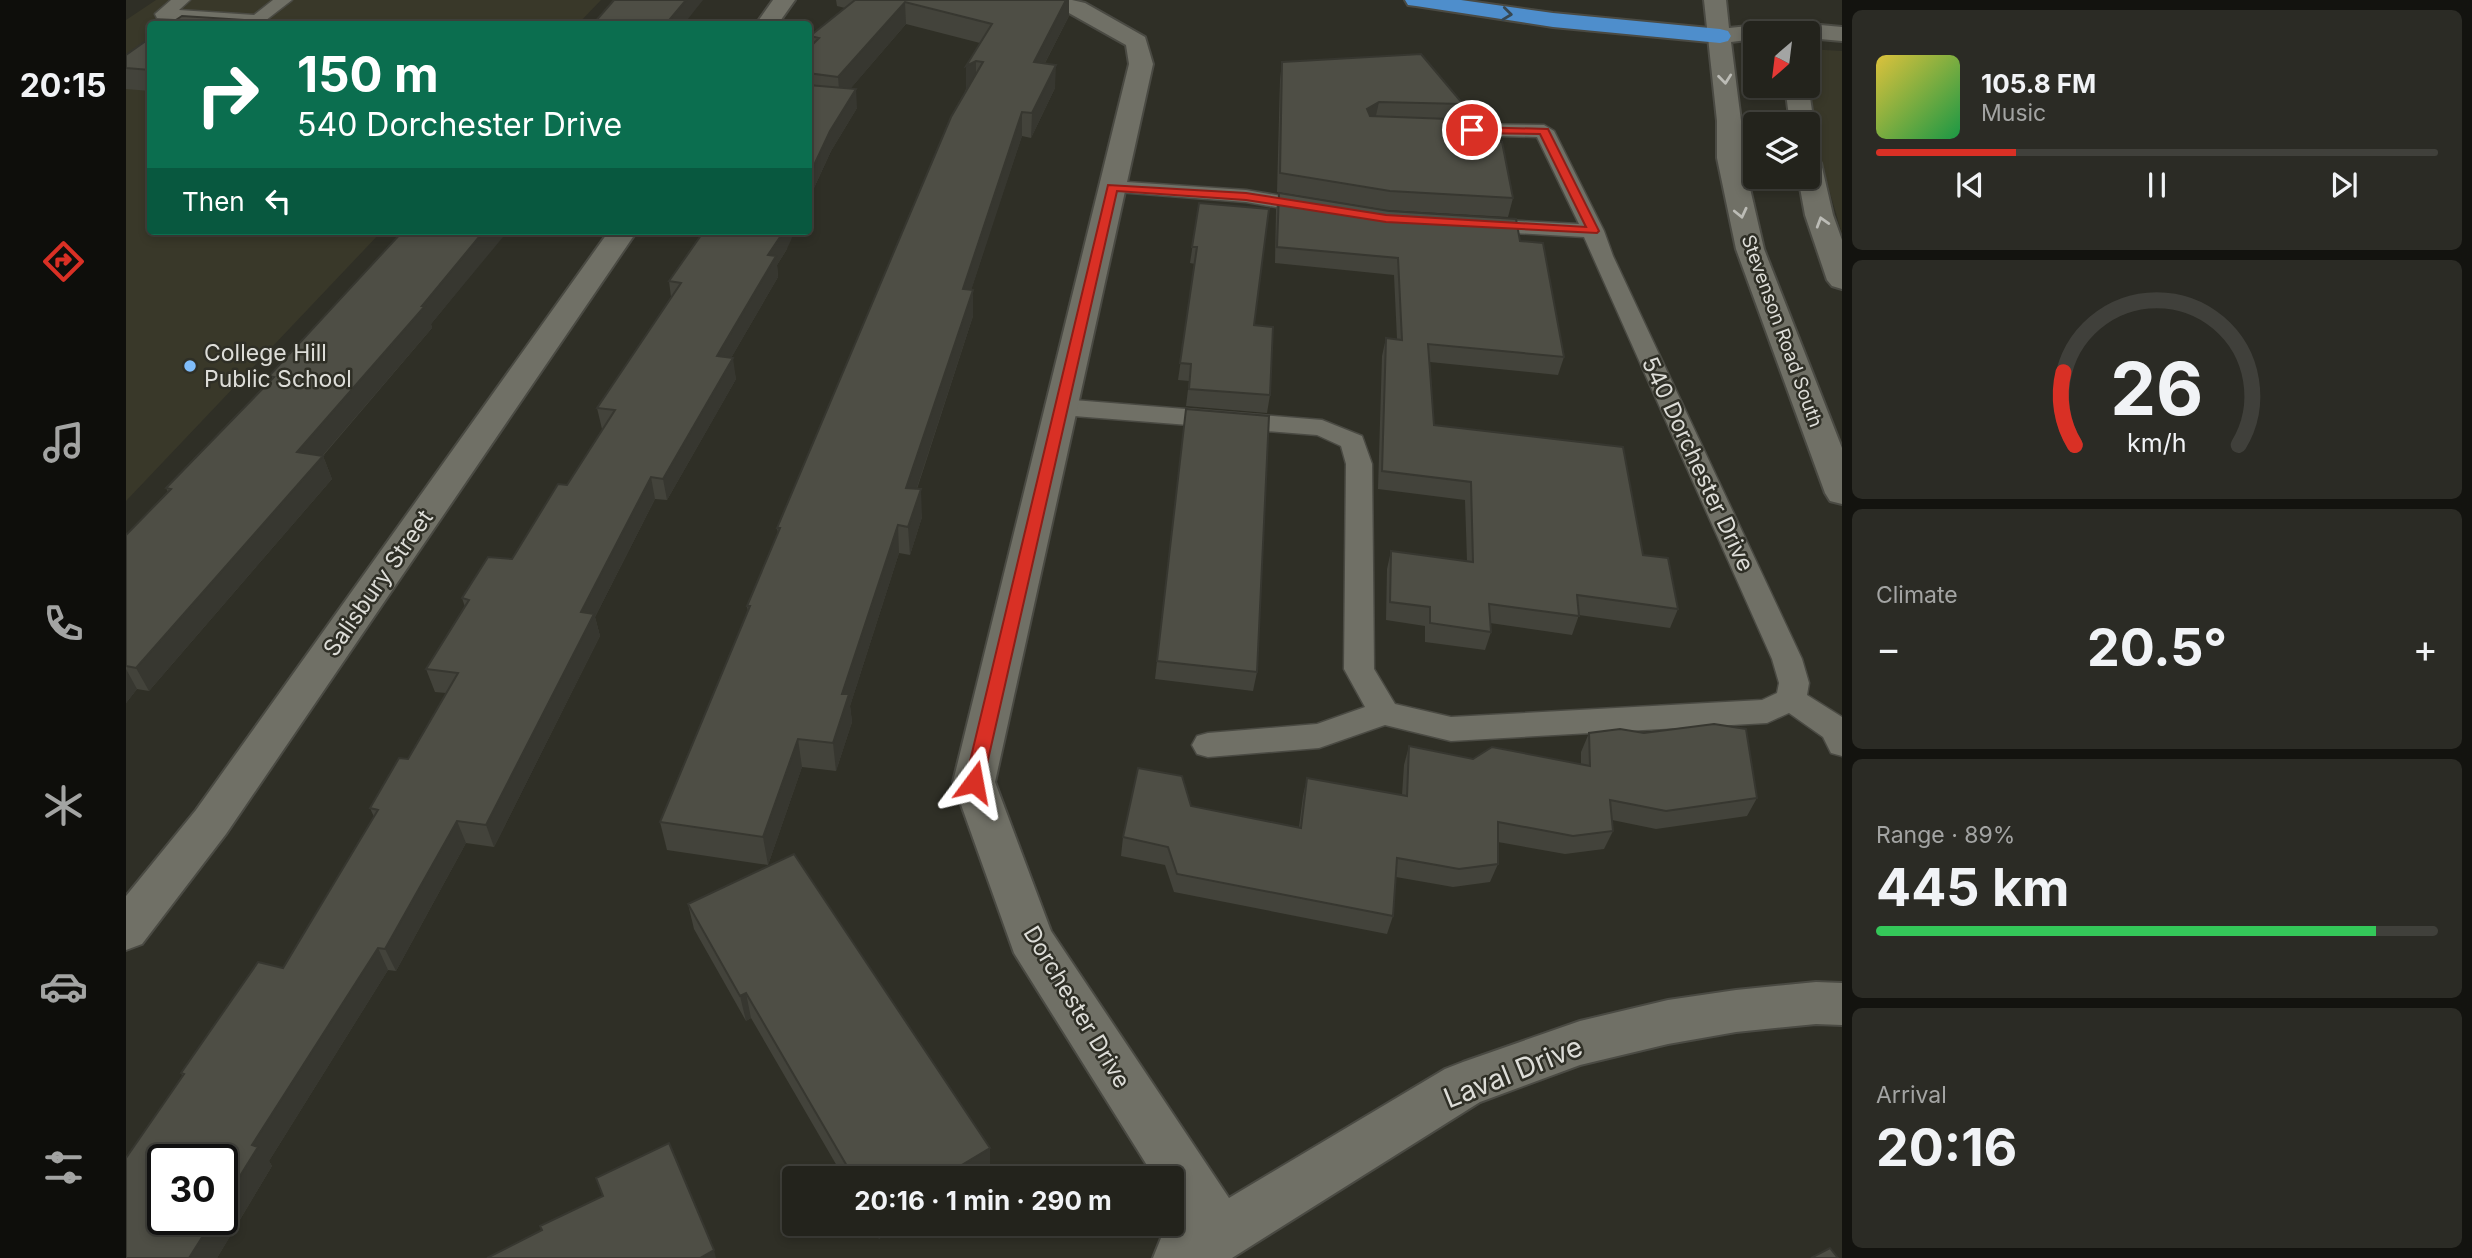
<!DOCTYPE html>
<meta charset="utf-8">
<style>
:root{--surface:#23231c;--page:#2b2b25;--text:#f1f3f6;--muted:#a3a4a3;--line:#40403b;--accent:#d93025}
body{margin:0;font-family:Inter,sans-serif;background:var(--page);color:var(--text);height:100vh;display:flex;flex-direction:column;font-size:26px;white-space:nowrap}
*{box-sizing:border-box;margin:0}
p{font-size:23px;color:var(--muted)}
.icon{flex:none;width:38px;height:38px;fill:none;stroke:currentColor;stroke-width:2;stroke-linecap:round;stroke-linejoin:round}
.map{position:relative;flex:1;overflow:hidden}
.sheet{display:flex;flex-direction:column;gap:10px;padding:10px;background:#13130f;width:630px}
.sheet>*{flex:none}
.guide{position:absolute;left:21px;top:21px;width:665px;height:214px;border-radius:7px;box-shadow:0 4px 10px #0003,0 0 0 2px var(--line);background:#0b6e4f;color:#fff;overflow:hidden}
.needle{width:46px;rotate:208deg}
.tools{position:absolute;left:1617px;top:21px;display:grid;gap:14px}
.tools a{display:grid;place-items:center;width:77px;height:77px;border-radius:7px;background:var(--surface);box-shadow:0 4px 10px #0003,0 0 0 2px var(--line);font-size:35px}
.speed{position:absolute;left:21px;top:1144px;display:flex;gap:14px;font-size:35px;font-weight:700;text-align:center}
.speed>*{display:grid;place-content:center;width:91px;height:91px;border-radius:50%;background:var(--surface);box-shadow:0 4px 10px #0003,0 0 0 2px var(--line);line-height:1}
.speed .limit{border:4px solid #111;border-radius:10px;background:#fff;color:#111}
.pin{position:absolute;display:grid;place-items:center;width:60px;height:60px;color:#fff;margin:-30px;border:4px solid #fff;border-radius:50%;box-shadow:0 2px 7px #0007}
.me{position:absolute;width:77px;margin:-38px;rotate:13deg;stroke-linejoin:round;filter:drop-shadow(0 0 5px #0008)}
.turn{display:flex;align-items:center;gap:24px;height:147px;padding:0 35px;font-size:32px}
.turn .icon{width:91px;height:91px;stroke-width:2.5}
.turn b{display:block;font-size:49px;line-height:60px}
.then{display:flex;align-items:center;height:66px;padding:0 35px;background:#0003;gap:14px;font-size:26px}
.big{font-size:52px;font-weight:700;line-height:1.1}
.sheet .widget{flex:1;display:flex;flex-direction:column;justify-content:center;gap:10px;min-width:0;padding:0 24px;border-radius:10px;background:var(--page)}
.sheet .dial{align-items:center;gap:0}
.dial svg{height:182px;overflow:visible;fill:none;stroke:var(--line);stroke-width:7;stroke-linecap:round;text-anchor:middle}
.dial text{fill:var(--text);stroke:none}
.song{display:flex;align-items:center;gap:21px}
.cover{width:84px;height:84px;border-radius:10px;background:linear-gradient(135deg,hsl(50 70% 55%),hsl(140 70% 35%))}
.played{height:7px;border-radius:4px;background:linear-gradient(90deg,var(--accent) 25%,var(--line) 25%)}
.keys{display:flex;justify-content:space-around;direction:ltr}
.heat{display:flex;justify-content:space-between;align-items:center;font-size:38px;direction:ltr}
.charge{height:10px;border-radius:5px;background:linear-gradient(90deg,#34c759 89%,var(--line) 0)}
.trip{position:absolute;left:656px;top:1166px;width:402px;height:70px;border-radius:7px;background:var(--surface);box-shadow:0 4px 10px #0003,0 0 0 2px var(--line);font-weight:700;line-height:70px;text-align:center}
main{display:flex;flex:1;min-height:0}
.tab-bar{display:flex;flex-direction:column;width:126px;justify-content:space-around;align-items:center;background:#0e0e0b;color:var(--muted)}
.tab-bar .icon{width:49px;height:49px}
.tab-bar .current{color:var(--accent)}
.tab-bar b{font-size:32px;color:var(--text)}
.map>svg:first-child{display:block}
.built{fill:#393829}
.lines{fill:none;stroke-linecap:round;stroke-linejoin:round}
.lane-casing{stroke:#4a4a43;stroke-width:3}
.street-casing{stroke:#4a4a43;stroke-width:4}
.secondary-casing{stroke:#4a4a43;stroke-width:4}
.highway-casing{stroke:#4a4a43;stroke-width:4}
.lane{fill:#707066;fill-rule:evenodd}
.street{fill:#707066;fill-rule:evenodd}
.secondary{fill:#707066;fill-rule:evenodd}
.highway{fill:#4e8ecc;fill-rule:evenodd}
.wall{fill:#43433b}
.shaded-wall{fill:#373730}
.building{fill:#4e4e45;stroke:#373730;stroke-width:2}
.oneway{stroke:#374750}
.oneway2{stroke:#bcbcb6}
.route{fill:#d93025;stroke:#8d1f18;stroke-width:2}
.poi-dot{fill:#80bdfa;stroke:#2f2f26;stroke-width:2.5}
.labels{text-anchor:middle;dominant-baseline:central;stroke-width:5;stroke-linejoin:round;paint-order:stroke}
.far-street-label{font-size:19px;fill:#ddddd8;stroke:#2f2f26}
.poi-label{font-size:23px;fill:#ddddd8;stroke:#2f2f26;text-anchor:start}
.street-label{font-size:23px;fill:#ddddd8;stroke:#2f2f26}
.near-street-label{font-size:28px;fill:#ddddd8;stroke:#2f2f26}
</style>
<main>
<nav class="tab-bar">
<b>20:15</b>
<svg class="icon current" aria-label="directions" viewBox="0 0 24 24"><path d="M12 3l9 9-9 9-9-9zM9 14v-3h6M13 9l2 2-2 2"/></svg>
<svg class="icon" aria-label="music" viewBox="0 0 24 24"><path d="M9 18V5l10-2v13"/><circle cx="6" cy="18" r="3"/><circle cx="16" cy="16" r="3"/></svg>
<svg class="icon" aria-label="phone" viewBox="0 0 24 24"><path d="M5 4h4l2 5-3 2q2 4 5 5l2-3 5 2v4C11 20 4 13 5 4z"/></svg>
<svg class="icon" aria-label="climate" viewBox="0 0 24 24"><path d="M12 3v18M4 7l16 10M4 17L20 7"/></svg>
<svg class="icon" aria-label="car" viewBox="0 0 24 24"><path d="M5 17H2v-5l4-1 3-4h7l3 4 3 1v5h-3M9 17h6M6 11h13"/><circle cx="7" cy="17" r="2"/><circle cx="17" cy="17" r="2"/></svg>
<svg class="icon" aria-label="filters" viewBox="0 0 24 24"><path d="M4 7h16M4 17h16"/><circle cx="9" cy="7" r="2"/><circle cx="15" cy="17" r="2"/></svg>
</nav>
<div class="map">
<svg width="1716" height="1258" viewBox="0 0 1716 1258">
<rect width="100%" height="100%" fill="#2f2f26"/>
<path class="built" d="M30 0H475L452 24H24V231H256L0 501V20Z
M1682 49 1716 51V234L1673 86H1682Z"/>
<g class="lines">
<defs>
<path id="lane" d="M45 0H64L53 10 128 15 147 0H166L135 24 31 18 29 14Z
M1320 124 1418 125 1428 131 1478 231 1487 256 1676 659 1683 683 1681 695 1716 717V756L1705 753 1697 737 1663 713 1641 723 1325 741 1259 725 1193 748 1082 757 1071 754 1066 745 1071 736 1082 733 1191 724 1239 707 1218 669 1220 464 1215 446 1191 435 935 415 926 412 922 407 926 402 935 399 1196 420 1236 436 1246 464 1248 669 1269 704 1325 717 1636 700 1651 693 1653 683 1646 659 1458 237 1352 231 1344 230 1341 225 1344 220 1352 219 1453 224 1411 137 1313 134 1310 130 1313 126Z
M986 181 1120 190 1191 202 1198 204 1201 208 1198 212 1191 214 1120 202 979 191 976 187 979 183Z"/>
<path id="street" d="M647 0H669L652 24H630Z
M910 0H946L959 3 1019 37 1027 64 869 782 925 931 1103 1198 1319 1069 1337 1062 1454 1021 1542 1000 1610 990 1690 982 1716 983V1025L1690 1024 1610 1032 1542 1044 1454 1065 1354 1102 1106 1258H1027L1035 1238 1058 1225 1046 1206V1178H1029L888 953 827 782 1003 64 1000 45 943 13 913 5Z
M483 231H511L100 834 16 944 0 950V896L70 810Z"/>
<path id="secondary" d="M1578 0H1600L1603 28 1662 22 1716 27V41L1682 38V33H1629V39L1605 42 1615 121 1617 158 1638 249 1716 448V504L1704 501 1699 493 1610 249 1591 158V121Z
M1682 84 1688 124 1682 130V124H1664L1659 86Z
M1682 155 1691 157 1695 163 1707 215 1716 240V289L1706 286 1701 280 1679 215 1672 177H1682Z"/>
<path id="highway" d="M1279 0H1335L1427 13 1594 29 1602 31 1605 36 1602 41 1594 43 1427 27 1290 6 1282 5Z"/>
</defs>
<use href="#lane" class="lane-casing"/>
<use href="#street" class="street-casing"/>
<use href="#secondary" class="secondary-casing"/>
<use href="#highway" class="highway-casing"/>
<use href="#lane" class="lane"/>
<use href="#street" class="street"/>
<use href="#secondary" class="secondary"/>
<use href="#highway" class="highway"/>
</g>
<path class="wall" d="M710 0H943V16L919 63 929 88 905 138 896 136 870 213 845 290 847 316 791 489 796 517 784 555 773 553 724 706 726 722 710 771 676 767 642 865 541 850 534 822 622 612 621 606 652 533 651 528 840 89V66L854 43 780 24 724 89 731 108 705 151 682 201V49L685 46 684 36 719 8 711 6Z
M24 38V91L0 89V55Z
M1156 62 1337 104 1333 119 1387 198 1382 217 1260 210 1151 192 1154 80Z
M1153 193 1394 241 1438 357 1432 375 1304 362 1308 425 1517 555 1552 609 1544 628 1453 615 1446 635 1364 623 1365 632 1359 650 1299 642V626L1260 620 1261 569 1265 551 1341 561 1339 500 1252 489 1256 356 1260 338 1271 339 1268 275 1149 263 1150 210Z
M1073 203 1128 325 1144 395 1141 413 1060 406 1063 381 1052 380 1069 264 1064 263Z
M370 244 305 324 306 328 197 456 206 479 23 691 11 689 0 703V535L42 492 40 488 145 380 143 376Z
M661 249 651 265 652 277 605 358 610 379 541 500 529 499 469 617 474 636 368 847 340 843 270 971 262 970 143 1161 146 1166 91 1258H0L56 1075 55 1073 157 968 248 817 244 808 282 759 320 693 309 692 300 669 339 607 336 598 386 559 441 485 477 429H476L471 408 545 297 543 281Z
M1060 409 1131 672 1127 691 1029 679Z
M1463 733 1631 798 1621 816 1530 829 1486 820 1487 831 1478 849 1439 854 1372 842V864L1364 882 1327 887 1270 877 1267 916 1261 934 1048 892 1039 865 995 856 997 837 1065 806 1173 827 1177 796 1181 778 1276 795 1278 765 1283 746 1347 759 1455 764V752Z
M562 904 864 1171 853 1178H718L625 1018 620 1021 568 929Z
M744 1223H778L753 1239Z"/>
<path class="shaded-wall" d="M560 0H577L558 24H540Z
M940 0H943V16L907 86 908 62Z
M779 2 780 24 714 101 712 77Z
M850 61V85L840 89V66Z
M930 65 929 88 905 138 906 113Z
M730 89 731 108 705 151 682 201V178L704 131Z
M1253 102 1249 120 1238 127 1241 109Z
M896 112V136L837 315V289Z
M358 231H382L305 324 306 328 191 462 197 456 206 479 23 691 10 668 171 452Z
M658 231H669L661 249 651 265 652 277 594 377 591 356 642 255Z
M847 290V316L782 515 780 488Z
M607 358 610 379 541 500 537 479Z
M525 477 529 499 469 617 474 636 368 847 360 825 455 612Z
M795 489 796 517 784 555 782 527Z
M772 525 773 553 724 706 726 722 710 771 707 743 716 694Z
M0 669 11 689 0 703Z
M672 739 676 767 642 865 637 837Z
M331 821 340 843 270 971 259 949Z
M252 948 262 970 143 1161 146 1166 91 1258H63L87 1220H96V1205L126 1145Z
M620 993 625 1018 620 1021 614 996Z
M864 1148V1171L853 1178H814Z
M751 1223H778L753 1239Z
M588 1250 590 1258H574Z"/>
<path class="building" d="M488 0H560L540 24H467Z
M729 0H940L908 62 930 65 906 113 896 112 837 289 847 290 780 488 795 489 782 527 772 525 716 694H723L707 743 672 739 637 837 534 822 624 606H621L654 528H651L825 117 857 62 850 61 840 66 866 24 779 2 712 77 682 73V49L693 38 684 36Z
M56 16 163 23 162 24H44Z
M24 38V70L0 68V55Z
M1295 54 1337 104 1253 102 1241 109 1244 116 1350 120 1368 141 1376 142 1387 198 1264 191 1154 173 1156 62Z
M682 85 730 89 704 131 682 178Z
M1153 193 1263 211 1390 219 1394 241 1417 243 1438 357 1302 344 1308 425 1497 447 1517 555 1542 558 1552 609 1451 595 1453 616 1363 604 1365 632 1304 623V607L1264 602 1265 551 1347 562 1345 482 1256 471 1260 338 1276 340 1272 258 1151 247Z
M1073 203 1143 209 1128 325 1147 327 1144 395 1063 389 1065 364 1054 363 1071 247H1066Z
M277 231H358L296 306H299L171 452 197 456 10 668 0 666V535L45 489 40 488 148 377 143 376Z
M578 231H658L642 255 650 256 591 356 607 358 537 479 525 477 455 612 468 614 360 825 331 821 259 949 252 948 126 1145 132 1147 96 1205V1160H37V1220H87L63 1258H0V1158L58 1074 55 1073 132 962 157 968 252 810 244 808 273 758 282 759 332 673 300 669 343 600 336 598 362 557 386 559 432 484 441 485 489 410 471 408 555 283 543 281Z
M1060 409 1143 416 1131 672 1031 661Z
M1588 724 1620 729 1631 798 1540 811 1484 800 1487 831 1447 836 1372 822V864L1333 869 1271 858 1267 916 1051 874 1042 847 997 837 1012 768 1056 776 1065 806 1175 828 1181 778 1281 796 1283 746 1347 759 1366 747 1464 766 1463 733 1494 729 1518 733Z
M668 854 864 1148 814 1178H728L620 993 614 996 562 904Z
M543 1143 588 1250 574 1258H361L416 1230 414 1226 477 1196 470 1178Z
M1704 1248 1712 1258H1685Z"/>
<defs><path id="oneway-chevron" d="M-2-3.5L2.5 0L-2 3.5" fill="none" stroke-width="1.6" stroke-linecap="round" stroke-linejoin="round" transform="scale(1.75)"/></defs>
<use class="oneway" href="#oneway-chevron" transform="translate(1381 14) rotate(7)"/>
<g class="oneway2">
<use href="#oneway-chevron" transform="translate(1599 79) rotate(84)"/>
<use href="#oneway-chevron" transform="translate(1615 213) rotate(77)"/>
<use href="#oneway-chevron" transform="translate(1696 222) rotate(-107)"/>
</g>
<path class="route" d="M1346 127 1422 129 1473 231 1471 233 1260 222 1120 200 991 191 857 782 854 787H842L839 782 982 185 1120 193 1260 215 1460 227 1414 134 1342 133 1341 130Z"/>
<circle class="poi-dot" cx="64" cy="366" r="7"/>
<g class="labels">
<g class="far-street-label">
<text transform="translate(1656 331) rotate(70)">Stevenson Road South</text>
</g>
<g class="poi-label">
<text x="78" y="353">College Hill<tspan x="78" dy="26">Public School</tspan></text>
</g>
<g class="street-label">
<text transform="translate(1572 464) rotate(65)">540 Dorchester Drive</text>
<text transform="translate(252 583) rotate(-55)">Salisbury Street</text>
<text transform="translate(951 1007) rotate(59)">Dorchester Drive</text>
</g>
<g class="near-street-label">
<text transform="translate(1387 1072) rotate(-22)">Laval Drive</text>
</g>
</g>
</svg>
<div class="tools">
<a><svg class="needle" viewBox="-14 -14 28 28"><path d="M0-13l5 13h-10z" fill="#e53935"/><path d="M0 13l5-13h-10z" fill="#a3a4a3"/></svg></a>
<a><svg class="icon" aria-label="layers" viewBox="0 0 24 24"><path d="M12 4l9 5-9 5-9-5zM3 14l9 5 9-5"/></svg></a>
</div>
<div class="speed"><div class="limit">30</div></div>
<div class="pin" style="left:1346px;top:130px;background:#d93025"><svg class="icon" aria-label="arrive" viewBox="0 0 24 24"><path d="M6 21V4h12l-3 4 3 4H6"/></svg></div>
<svg class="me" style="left:848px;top:782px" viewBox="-20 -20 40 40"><path d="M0-17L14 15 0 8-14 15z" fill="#d93025" stroke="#fff" stroke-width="4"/></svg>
<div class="trip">20:16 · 1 min · 290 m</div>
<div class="guide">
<div class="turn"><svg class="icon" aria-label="right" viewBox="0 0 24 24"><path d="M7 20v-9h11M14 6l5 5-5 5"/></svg><div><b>150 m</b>540 Dorchester Drive</div></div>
<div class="then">Then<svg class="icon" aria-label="left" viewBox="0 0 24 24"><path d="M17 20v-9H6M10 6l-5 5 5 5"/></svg></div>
</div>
</div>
<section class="sheet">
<div class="widget">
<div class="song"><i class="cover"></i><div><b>105.8 FM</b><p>Music</p></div></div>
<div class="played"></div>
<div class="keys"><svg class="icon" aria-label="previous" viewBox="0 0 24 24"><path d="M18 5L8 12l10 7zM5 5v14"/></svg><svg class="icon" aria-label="pause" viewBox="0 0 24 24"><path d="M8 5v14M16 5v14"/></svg><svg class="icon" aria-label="next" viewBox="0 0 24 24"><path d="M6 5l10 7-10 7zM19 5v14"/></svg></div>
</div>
<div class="widget dial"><svg viewBox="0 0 100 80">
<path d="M14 69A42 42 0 1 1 86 69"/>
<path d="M14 69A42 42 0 0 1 9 37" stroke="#d93025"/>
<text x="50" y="56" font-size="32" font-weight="700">26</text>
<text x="50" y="72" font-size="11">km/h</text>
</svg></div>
<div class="widget"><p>Climate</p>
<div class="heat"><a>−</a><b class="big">20.5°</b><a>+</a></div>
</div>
<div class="widget"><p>Range · 89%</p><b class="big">445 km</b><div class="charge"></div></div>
<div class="widget"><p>Arrival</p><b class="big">20:16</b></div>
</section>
</main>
